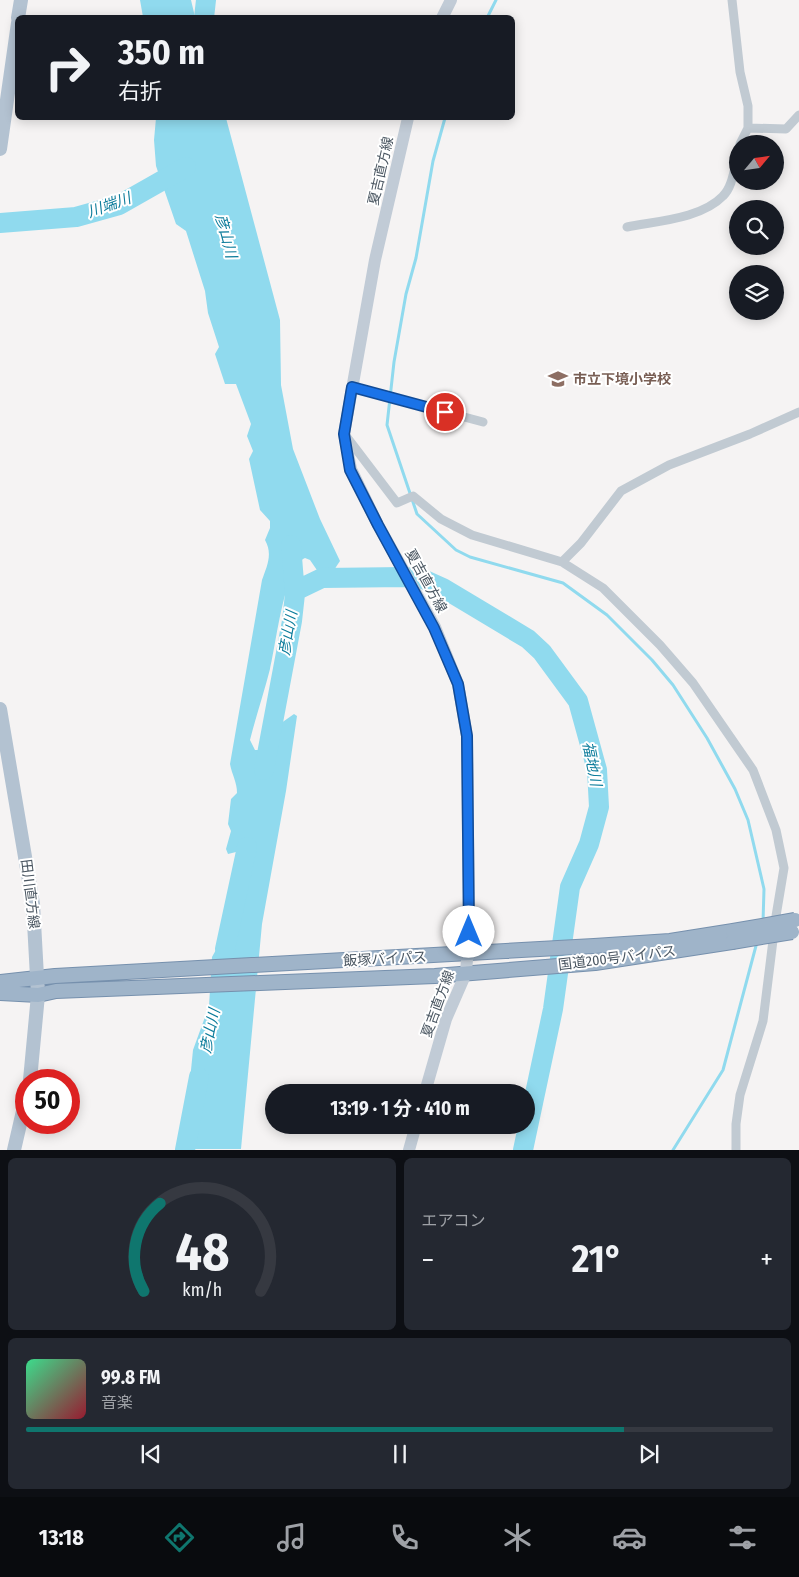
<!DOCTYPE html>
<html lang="ja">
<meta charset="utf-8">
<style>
:root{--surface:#171b24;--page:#242831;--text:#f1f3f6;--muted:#9ea1a6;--line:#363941;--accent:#0f766e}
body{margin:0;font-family:"Fira Sans Condensed","Noto Sans JP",sans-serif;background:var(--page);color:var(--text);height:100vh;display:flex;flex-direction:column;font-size:19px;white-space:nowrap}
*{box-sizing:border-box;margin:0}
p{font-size:16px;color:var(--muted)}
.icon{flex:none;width:28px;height:28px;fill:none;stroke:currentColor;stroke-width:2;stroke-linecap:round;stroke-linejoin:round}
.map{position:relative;height:1150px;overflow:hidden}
.panel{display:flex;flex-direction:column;gap:8px;padding:8px;background:#0d0f14;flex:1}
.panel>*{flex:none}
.top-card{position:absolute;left:15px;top:15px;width:500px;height:105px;border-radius:8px;box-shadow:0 2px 12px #0003;background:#171b24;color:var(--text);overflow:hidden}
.needle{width:32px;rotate:61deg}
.tools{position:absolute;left:729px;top:135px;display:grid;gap:10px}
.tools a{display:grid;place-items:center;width:55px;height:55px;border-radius:50%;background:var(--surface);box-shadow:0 2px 12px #0003;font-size:25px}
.speed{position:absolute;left:15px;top:1069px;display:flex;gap:10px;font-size:25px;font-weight:700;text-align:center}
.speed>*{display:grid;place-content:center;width:65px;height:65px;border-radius:50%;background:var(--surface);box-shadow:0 2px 12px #0003;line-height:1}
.speed .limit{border:8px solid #d22;background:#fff;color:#111}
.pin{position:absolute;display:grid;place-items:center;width:42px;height:42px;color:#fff;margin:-21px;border:2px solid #fff;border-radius:50%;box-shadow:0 1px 5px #0007}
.me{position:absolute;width:55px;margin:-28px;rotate:0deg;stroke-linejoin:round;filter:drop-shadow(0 0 4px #0008)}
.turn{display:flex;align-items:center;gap:18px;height:105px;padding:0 20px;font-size:22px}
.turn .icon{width:65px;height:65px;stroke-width:2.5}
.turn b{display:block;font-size:35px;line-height:42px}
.big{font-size:38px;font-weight:700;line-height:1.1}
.panel .widget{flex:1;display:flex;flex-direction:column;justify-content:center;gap:8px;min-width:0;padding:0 18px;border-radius:8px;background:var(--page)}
.panel .dial{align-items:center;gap:0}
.dial svg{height:130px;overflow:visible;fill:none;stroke:var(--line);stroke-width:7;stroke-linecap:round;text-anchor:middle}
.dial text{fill:var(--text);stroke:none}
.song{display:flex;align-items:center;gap:15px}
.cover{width:60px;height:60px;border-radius:8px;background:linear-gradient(135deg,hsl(150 70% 55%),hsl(350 70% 35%))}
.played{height:5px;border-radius:2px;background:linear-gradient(90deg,var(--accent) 80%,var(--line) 80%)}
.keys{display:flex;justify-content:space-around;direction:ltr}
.heat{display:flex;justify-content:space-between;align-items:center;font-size:28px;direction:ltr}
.panel .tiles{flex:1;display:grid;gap:8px;grid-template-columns:1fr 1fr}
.widget:last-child{grid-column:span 2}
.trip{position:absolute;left:265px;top:1084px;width:270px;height:50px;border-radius:25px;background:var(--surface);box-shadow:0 2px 12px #0003;font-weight:700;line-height:50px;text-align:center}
.tab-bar{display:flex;height:80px;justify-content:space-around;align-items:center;background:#090b0e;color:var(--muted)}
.tab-bar .icon{width:35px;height:35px}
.tab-bar .active{color:var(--accent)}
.tab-bar b{font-size:22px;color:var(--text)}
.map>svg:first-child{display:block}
.water{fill:#90daee}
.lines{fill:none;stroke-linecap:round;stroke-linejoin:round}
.stream{stroke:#90daee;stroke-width:3}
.river{stroke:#90daee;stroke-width:20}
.trunk-casing{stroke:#7690ad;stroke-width:16}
.minor{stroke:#c1cad2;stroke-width:9}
.secondary{stroke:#c1cbd6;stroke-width:12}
.primary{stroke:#b3c2d1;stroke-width:14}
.trunk{stroke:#9fb4c9;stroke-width:14}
.trunk-bridge-casing{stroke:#7690ad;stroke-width:16;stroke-linecap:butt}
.trunk-bridge{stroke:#9fb4c9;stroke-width:14}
.route-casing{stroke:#114b97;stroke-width:12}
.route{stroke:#1a73e8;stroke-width:9}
.labels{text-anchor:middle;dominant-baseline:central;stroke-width:4;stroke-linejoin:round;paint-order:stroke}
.street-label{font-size:14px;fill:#4a5661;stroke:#fff}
.education-label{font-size:14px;font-weight:bold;fill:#785e54;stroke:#fff;text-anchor:start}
.water-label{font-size:15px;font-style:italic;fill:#0c7c9b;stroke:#fff}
</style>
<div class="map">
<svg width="799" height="1150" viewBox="0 0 799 1150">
<rect width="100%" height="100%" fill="#f5f3f3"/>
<path class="water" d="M140 0H191L195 17H143Z
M156 118H226L280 320 281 385 293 449 320 519 340 561C335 568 331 578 321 576L310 560 305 558C284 567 276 646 270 669 264 693 256 716 250 740L255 750H266L277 726 294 714 297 716 286 791 262 924 241 1149H182L195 1113 190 1080 193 1050 209 1006 212 957 222 939 226 926 235 917 246 841 242 840 236 852 228 854 226 849 231 831 228 824 231 799 237 793C237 782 232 775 230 764L262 580C267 566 273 554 265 540L270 528V521L260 510 249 459 253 451 247 436 251 424 236 384H225L215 354 219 347 208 313 205 291 186 231 176 224 156 166 154 140Z"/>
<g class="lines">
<path class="stream" d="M487 18 496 0
M445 118 433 161 416 258 406 294 394 362 387 425 417 514 456 550 470 557 563 583 607 615 652 660 673 685 707 738 735 789 748 820 764 889 763 922
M673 1150 723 1070 757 942"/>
<path class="river" d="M204 18 206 0
M0 223 76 217 119 205 186 167
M295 591 322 578 405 577 423 579 443 588 528 639 542 652 578 701 597 770 599 807 589 844 570 887 553 1009 523 1150
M264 770 292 621 295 594 291 545
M225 949 247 847
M185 1150 199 1077"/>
<defs>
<path id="trunk" d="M0 982 55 976 594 946 670 941 733 931
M0 993 38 995 56 991 435 976 595 963 732 942"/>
</defs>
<use href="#trunk" class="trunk-casing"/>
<path class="minor" d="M732 0 740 72 748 106V128L740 144
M748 128 786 129 799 115
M627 227C656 221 701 219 723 196 733 186 734 168 738 155
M352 387 483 422
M346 436 397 503 413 496 441 519 472 535 562 562 603 588 660 645 693 683 753 770 776 830 784 868 776 916 763 1021 740 1095 736 1124V1150
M562 562 581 543 621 491 669 465 750 434 799 412"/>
<path class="secondary" d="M442 18 451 0
M408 118 375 260 344 434 351 469 378 525 435 627 446 654 458 684 467 736 469 932 466 973 446 1019 425 1092
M409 1150 416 1125"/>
<path class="primary" d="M18 18 21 0
M0 149 18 23
M0 709 33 904 38 995 30 1080
M14 1150 26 1098"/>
<use href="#trunk" class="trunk"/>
<defs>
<path id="trunk-bridge" d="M733 931 795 920
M732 942 792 932"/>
</defs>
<use href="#trunk-bridge" class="trunk-bridge-casing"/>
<use href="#trunk-bridge" class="trunk-bridge"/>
</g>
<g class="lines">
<defs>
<path id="route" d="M445 412 352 387 344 434 350 470 378 525 434 628 458 684 467 736 469 932"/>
</defs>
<use href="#route" class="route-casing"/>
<use href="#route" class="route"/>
</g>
<defs>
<symbol id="school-bare" viewBox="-9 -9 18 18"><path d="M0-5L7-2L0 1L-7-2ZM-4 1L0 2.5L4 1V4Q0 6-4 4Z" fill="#8d6e63" stroke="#fff" stroke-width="2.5" paint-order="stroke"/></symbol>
</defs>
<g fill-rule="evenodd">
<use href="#school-bare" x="544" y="365" width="28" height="28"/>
</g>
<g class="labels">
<g class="street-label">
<text transform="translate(381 171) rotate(-77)">夏吉直方線</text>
<text transform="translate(426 581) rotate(61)">夏吉直方線</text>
<text transform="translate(30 894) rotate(83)">田川直方線</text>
<text transform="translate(617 958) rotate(-7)">国道200号バイパス</text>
<text transform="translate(385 959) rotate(-3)">飯塚バイパス</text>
<text transform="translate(438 1004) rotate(-70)">夏吉直方線</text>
</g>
<g class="education-label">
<text x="573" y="379">市立下境小学校</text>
</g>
<g class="water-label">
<text transform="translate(109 205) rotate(-20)">川端川</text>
<text transform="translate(226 236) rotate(75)">彦山川</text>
<text transform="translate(288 633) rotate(-80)">彦山川</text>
<text transform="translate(592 764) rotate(79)">福地川</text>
<text transform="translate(210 1031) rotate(-78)">彦山川</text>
</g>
</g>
</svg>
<div class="tools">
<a><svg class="needle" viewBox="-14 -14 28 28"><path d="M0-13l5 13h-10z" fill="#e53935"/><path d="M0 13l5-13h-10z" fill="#9ea1a6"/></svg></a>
<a><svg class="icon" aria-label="search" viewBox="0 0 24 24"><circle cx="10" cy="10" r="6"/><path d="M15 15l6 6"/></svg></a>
<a><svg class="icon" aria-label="layers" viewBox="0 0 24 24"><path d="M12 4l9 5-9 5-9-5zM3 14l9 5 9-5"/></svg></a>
</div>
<div class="speed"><div class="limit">50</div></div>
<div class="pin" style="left:445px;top:412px;background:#d93025"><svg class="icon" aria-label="arrive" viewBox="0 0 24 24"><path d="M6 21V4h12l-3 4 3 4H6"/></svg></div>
<svg class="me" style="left:469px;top:932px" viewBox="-20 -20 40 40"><circle r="19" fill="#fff"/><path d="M0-13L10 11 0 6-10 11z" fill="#1a73e8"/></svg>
<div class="trip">13:19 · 1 分 · 410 m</div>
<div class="top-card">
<div class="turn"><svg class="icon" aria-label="right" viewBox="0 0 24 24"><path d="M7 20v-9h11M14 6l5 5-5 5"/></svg><div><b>350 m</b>右折</div></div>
</div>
</div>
<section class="panel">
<div class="tiles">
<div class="widget dial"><svg viewBox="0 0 100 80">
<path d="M14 69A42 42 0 1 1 86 69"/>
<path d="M14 69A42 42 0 0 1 24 15" stroke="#0f766e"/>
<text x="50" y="56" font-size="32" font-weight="700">48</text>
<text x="50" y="72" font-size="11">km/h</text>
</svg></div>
<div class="widget"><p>エアコン</p>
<div class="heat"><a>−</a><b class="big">21°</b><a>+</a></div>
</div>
<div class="widget">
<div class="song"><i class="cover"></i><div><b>99.8 FM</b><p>音楽</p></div></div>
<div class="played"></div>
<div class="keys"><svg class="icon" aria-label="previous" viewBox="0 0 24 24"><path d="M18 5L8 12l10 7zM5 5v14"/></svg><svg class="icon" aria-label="pause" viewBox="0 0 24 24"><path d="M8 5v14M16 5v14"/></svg><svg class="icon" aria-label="next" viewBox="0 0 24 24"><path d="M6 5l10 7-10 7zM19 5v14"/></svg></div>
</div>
</div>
</section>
<nav class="tab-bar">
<b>13:18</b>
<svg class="icon active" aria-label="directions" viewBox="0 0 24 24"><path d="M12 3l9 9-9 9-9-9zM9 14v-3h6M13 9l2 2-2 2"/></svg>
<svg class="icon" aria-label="music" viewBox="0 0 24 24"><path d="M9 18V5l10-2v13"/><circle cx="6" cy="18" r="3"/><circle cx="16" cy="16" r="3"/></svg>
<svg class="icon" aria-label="phone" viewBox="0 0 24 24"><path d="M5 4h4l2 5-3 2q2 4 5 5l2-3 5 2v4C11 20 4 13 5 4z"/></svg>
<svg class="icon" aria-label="climate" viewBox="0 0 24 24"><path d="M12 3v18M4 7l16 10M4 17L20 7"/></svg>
<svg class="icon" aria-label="car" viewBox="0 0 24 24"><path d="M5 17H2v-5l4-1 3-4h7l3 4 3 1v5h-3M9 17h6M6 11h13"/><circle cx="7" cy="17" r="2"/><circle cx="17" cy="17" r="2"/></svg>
<svg class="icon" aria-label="filters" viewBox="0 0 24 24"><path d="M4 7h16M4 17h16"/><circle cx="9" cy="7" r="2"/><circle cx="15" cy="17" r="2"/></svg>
</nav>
